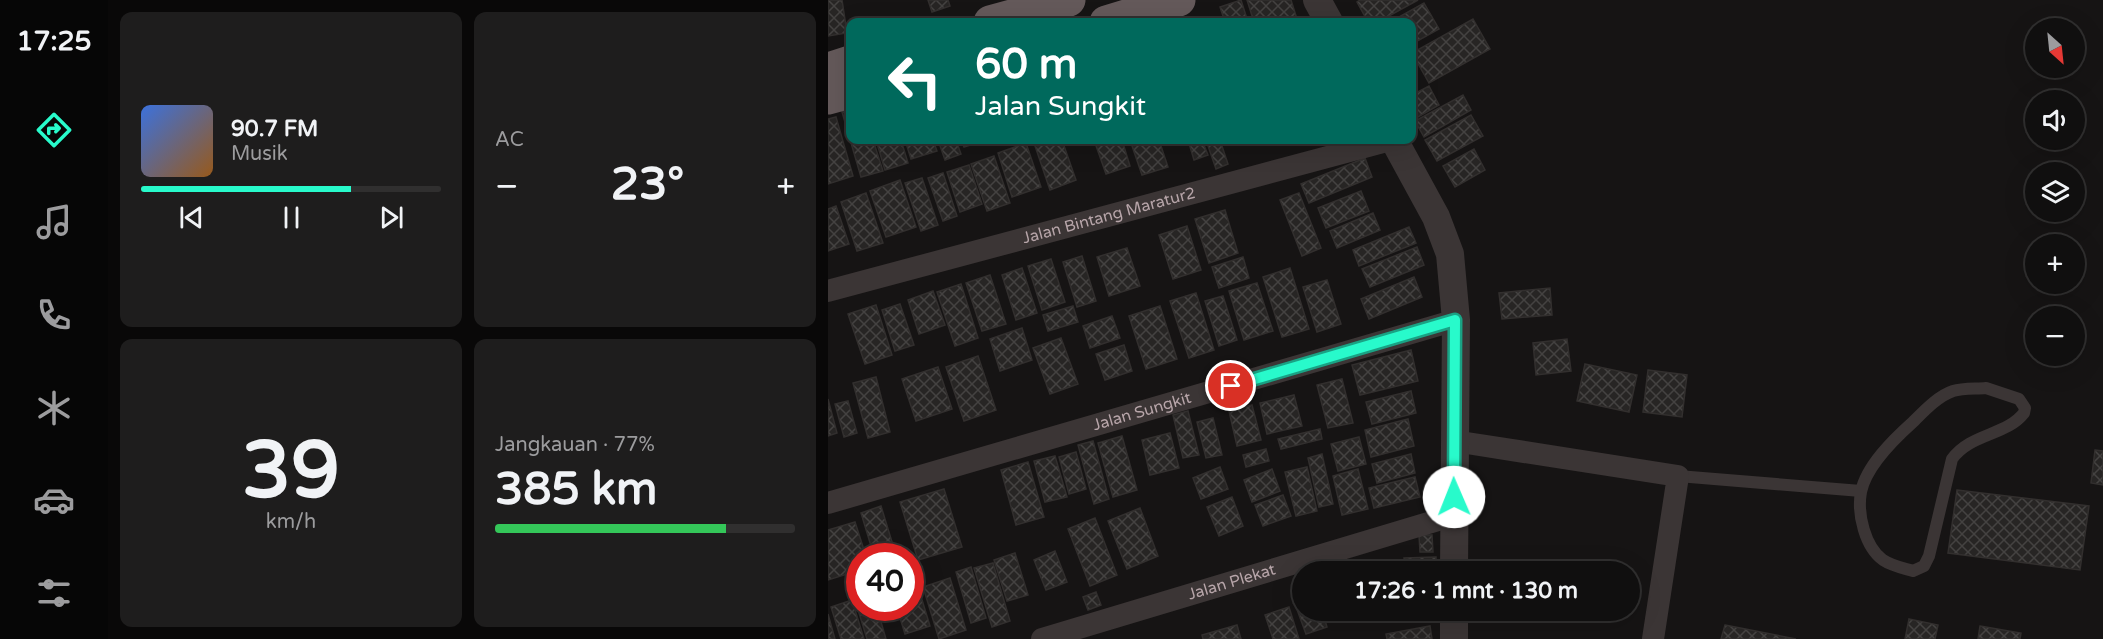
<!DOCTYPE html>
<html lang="id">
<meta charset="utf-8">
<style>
:root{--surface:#100f0f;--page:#1e1d1d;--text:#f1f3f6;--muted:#9c9c9e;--line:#302f2f;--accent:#28facb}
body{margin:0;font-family:"Varela Round",sans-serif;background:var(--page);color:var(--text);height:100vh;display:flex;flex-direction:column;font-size:22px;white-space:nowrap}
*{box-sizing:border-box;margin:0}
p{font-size:20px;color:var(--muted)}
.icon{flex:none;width:33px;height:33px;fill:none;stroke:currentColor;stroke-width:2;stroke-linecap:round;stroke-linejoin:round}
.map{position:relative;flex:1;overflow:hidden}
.side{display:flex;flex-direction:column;gap:12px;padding:12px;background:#090808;width:720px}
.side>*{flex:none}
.top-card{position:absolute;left:18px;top:18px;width:570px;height:126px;border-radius:12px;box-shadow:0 6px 24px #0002,0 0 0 2px var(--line);background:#00695c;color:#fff;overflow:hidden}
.needle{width:39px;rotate:153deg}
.fabs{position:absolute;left:1197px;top:18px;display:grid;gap:12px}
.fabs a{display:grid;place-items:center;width:60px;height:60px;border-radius:50%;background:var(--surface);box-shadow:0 6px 24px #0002,0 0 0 2px var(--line);font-size:30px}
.speed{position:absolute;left:18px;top:543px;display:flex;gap:12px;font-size:30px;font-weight:700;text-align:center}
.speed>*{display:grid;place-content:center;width:78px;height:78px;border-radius:50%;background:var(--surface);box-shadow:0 6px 24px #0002,0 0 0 2px var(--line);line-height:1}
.speed .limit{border:9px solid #d22;background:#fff;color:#111}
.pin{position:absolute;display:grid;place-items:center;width:51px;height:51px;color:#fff;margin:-26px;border:3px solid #fff;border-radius:50%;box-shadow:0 2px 6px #0007}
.me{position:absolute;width:66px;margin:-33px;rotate:359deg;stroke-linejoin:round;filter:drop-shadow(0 0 4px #0008)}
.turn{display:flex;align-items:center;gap:21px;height:126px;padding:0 30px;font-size:27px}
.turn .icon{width:78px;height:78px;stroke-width:2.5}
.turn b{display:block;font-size:42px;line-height:51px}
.big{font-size:45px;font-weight:800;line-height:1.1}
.side .widget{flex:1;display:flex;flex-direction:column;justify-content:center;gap:9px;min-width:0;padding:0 21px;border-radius:12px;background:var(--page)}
.side .dial{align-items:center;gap:0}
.dial b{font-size:78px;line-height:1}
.song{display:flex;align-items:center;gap:18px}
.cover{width:72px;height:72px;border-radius:9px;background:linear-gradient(135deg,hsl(220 70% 55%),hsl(30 70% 35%))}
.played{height:6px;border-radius:3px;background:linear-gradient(90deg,var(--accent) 70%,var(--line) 70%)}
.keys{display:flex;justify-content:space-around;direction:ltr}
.heat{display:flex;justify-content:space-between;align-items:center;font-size:33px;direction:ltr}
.charge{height:9px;border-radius:4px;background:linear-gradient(90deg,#34c759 77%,var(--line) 0)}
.side .tiles{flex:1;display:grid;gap:12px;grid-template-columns:repeat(2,1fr)}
.trip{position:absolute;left:464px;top:561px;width:348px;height:60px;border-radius:30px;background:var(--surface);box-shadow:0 6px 24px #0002,0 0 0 2px var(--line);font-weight:800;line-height:60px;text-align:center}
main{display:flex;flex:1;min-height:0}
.tabs{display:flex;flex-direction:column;width:108px;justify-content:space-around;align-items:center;background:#060606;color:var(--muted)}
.tabs .icon{width:42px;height:42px}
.tabs .on{color:var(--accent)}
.tabs b{font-size:27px;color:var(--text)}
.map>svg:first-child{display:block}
.building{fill:url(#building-cross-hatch);stroke:#322f2e;stroke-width:1.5}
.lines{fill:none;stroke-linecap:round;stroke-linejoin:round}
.service{stroke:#3b3535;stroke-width:12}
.minor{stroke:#3b3535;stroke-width:22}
.tertiary{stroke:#3b3535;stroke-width:28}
.trunk{stroke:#64595a;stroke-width:33}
.route-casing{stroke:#1aa284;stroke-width:15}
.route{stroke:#28facb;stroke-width:10}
.labels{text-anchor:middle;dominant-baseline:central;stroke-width:6;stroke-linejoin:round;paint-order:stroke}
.street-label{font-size:16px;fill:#b7a5a9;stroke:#110f0f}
</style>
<main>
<nav class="tabs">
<b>17:25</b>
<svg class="icon on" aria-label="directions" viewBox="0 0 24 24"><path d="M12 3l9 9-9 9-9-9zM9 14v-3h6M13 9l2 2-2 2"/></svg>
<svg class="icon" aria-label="music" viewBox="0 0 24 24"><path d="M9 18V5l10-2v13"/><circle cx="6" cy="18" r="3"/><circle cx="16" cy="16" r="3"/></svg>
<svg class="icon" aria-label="phone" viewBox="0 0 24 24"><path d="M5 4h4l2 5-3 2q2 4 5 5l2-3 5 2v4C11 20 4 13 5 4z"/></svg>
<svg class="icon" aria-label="climate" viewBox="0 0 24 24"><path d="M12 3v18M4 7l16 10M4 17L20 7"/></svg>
<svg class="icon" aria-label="car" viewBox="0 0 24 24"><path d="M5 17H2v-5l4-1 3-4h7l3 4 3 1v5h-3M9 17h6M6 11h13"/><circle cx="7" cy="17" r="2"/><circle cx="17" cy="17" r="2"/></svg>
<svg class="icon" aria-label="filters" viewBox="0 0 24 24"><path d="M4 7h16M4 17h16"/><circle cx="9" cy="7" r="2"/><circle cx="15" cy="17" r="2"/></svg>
</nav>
<section class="side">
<div class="tiles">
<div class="widget">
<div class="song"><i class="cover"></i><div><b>90.7 FM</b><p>Musik</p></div></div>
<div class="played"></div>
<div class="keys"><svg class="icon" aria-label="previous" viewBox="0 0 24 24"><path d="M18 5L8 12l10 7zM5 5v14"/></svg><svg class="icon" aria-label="pause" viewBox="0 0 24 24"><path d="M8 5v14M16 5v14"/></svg><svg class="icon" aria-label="next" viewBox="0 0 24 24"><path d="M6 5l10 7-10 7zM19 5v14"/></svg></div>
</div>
<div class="widget"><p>AC</p>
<div class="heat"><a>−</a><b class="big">23°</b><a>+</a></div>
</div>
<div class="widget dial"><b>39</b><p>km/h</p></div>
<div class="widget"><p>Jangkauan · 77%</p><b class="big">385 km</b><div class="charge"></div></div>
</div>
</section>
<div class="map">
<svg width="1275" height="639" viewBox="0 0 1275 639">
<defs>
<pattern id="building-cross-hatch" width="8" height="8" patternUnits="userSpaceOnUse" patternTransform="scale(1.5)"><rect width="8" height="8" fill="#272524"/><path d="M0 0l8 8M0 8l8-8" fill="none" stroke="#444241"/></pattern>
</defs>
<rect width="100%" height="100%" fill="#161414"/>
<path class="building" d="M0 0H14L19 33 0 36Z
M100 0H120L122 6 104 12Z
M413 0 420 22H397L392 7Z
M419 0H463L469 19 459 22H426Z
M532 0H590L550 22H540L529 2Z
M596 3 611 29 584 44V22H562Z
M645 19 662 49 601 83 584 53Z
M601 86 611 105 590 117 584 105V95Z
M635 95 643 110 596 137 587 121Z
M22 110V140H45L55 171 33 177 14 112Z
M643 115 655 136 609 161 597 140Z
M8 117 25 176 0 184V119Z
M48 140H73L80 163 57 170Z
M77 140H105L109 151 83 159Z
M110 140H128L133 154 117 160Z
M133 140H158L136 147Z
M205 140H234L248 180 222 190Z
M266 140H294L302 166 278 174Z
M302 140H331L340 167 314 175Z
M360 140H374L380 155 366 160Z
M378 140H392L400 164 388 169Z
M198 143 213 187 184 197 170 153Z
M646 149 657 170 627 187 615 166Z
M166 156 182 203 159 211 143 164Z
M537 158 544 177 481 203 473 184Z
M141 165 154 204 132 212 119 172Z
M115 173 129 216 115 221 100 178Z
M94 178 110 225 93 231 77 183Z
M72 180 88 227 58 237 42 191Z
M533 191 541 211 498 228 490 208Z
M38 193 55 243 29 251 13 202Z
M471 193 493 248 474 256 452 200Z
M8 206 21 244 0 251V209Z
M397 210 410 253 381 263 367 219Z
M545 213 552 230 509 248 502 231Z
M359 226 373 270 345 279 331 235Z
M581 227 588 243 531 266 525 250Z
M589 247 596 265 542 287 534 269Z
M299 248 312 286 281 296 269 257Z
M254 256 268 301 249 307 235 262Z
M415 257 421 278 391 288 384 267Z
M223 259 237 302 214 310 200 266Z
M194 268 209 313 188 320 174 275Z
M462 268 481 329 454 337 435 277Z
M162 275 178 324 154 331 138 283Z
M586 277 594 297 541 319 533 299Z
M499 280 513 324 489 332 475 287Z
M429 283 445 331 416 340 401 291Z
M133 284 150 338 127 346 109 292Z
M722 288 724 315 674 319 671 293Z
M105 291 117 325 91 334 80 300Z
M368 293 386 350 361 358 342 301Z
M395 296 409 340 391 346 377 301Z
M72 304 86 345 67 351 54 310Z
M48 305 64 355 37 364 20 314Z
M245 306 250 322 220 331 215 315Z
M332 306 349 359 318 369 301 316Z
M284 316 292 338 262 348 255 326Z
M194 328 204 360 172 371 162 339Z
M233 338 250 384 222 394 205 348Z
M739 339 743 371 708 375 705 343Z
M296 345 304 371 277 380 268 354Z
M583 350 590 381 532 395 524 365Z
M150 356 168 410 136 421 118 367Z
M757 364 809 375 801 412 749 401Z
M110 367 124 409 88 421 74 379Z
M820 370 859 375 854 417 815 412Z
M48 377 62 432 40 438 25 383Z
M514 379 525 423 500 428 489 385Z
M583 391 588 413 544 424 538 402Z
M466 395 474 426 439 434 432 403Z
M0 399 9 433 0 436Z
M20 401 29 433 16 437 7 404Z
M424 405 433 440 409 446 401 411Z
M360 411 371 455 355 458 345 415Z
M385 418 394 455 378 458 369 422Z
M580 419 586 446 543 457 537 430Z
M492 429 494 439 453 449 450 439Z
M342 433 351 468 322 475 314 440Z
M294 436 309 490 285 497 270 443Z
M531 437 538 464 510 471 503 444Z
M265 441 281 499 266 504 250 445Z
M438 449 441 461 418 467 415 455Z
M1267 450 1275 451V485L1263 483Z
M248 452 258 489 241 494 231 457Z
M494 454 505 504 491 507 480 458Z
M583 454 587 473 549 483 544 464Z
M227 456 239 497 217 502 206 461Z
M200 462 216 517 188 525 173 470Z
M392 467 400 489 373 499 365 478Z
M479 467 489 511 468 516 457 472Z
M444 469 452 491 424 502 416 480Z
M530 469 540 509 514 515 505 476Z
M587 477 592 497 546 508 541 488Z
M116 489 134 547 90 560 72 502Z
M1129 490 1261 506 1252 570 1120 553Z
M455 495 463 516 435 526 427 505Z
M404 497 415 526 391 536 379 507Z
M53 506 68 555 64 556H46L33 513Z
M312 508 330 556 299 569 280 521Z
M267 518 289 575 262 586 240 529Z
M27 522 38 556H32V570L0 580V530Z
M591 535H604L605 552H592Z
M227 551 239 582 218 590 206 560Z
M187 553 200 595 179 601 166 560Z
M608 557V571L577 572 576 558Z
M165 563 182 621 164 627 146 568Z
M143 567 158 618 143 623 128 572Z
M122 578 138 630 111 639 95 587Z
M88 580 102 626 77 634 69 608H82V582Z
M268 592 273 605 260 610 255 597Z
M24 600 36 639H13L3 607Z
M474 602V610H494L499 627 478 634 467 604Z
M461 607 471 639H445L437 615Z
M49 608 58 639H39L31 613Z
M502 610H527L505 619Z
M554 610H583L584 620 554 621Z
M0 614 7 639H0Z
M1081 619 1110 625 1107 639H1077Z
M409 625 413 639H375L374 635Z
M897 625 968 639H893Z
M602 626 604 639H559L558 634Z
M1152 626 1193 633 1192 639H1150Z"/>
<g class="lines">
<path class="service" d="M1158 388 1191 399 1197 408 1196 413C1178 436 1143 433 1124 459L1101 556 1096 566 1085 571C1075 568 1064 566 1055 560 1037 547 1029 514 1033 492 1038 466 1066 439 1085 422 1096 411 1110 396 1125 391 1135 388 1148 389 1158 388Z
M850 476 1033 491"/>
<g class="minor">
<path id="s1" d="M0 291 563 140"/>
<path d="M626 441 850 476 825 639"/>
<path id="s2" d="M0 503 628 320"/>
<path id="s3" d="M214 639 627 515"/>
</g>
<path class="tertiary" d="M489 0 501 22
M566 140 608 217 622 254 628 320 626 572
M626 639V610"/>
<path class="trunk" d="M162 22 241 0
M278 22 351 0
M0 69 22 62
M0 98 22 92"/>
</g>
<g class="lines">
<defs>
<path id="route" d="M403 386 627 320 626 497"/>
</defs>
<use href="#route" class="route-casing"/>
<use href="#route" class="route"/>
</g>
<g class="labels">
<g class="street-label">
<text stroke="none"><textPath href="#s1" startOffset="291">Jalan Bintang Maratur2</textPath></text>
<text stroke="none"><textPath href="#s2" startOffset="327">Jalan Sungkit</textPath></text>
<text stroke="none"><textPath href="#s3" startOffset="198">Jalan Plekat</textPath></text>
</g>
</g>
</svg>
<div class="fabs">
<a><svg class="needle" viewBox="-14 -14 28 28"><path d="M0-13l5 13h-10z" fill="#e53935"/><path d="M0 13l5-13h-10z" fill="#9c9c9e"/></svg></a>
<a><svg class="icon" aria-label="sound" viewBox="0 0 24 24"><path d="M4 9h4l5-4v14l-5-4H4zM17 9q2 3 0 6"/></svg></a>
<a><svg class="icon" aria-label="layers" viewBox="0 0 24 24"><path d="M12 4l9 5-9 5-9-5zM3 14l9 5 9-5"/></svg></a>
<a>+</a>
<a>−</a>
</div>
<div class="speed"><div class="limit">40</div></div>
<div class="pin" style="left:403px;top:386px;background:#d93025"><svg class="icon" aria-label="arrive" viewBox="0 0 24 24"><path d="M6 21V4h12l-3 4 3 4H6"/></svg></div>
<svg class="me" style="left:626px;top:497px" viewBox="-20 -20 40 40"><circle r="19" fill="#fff"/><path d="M0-13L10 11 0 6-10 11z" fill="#28facb"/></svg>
<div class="trip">17:26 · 1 mnt · 130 m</div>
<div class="top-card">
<div class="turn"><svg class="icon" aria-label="left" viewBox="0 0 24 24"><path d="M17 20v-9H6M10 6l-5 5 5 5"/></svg><div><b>60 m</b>Jalan Sungkit</div></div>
</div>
</div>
</main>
